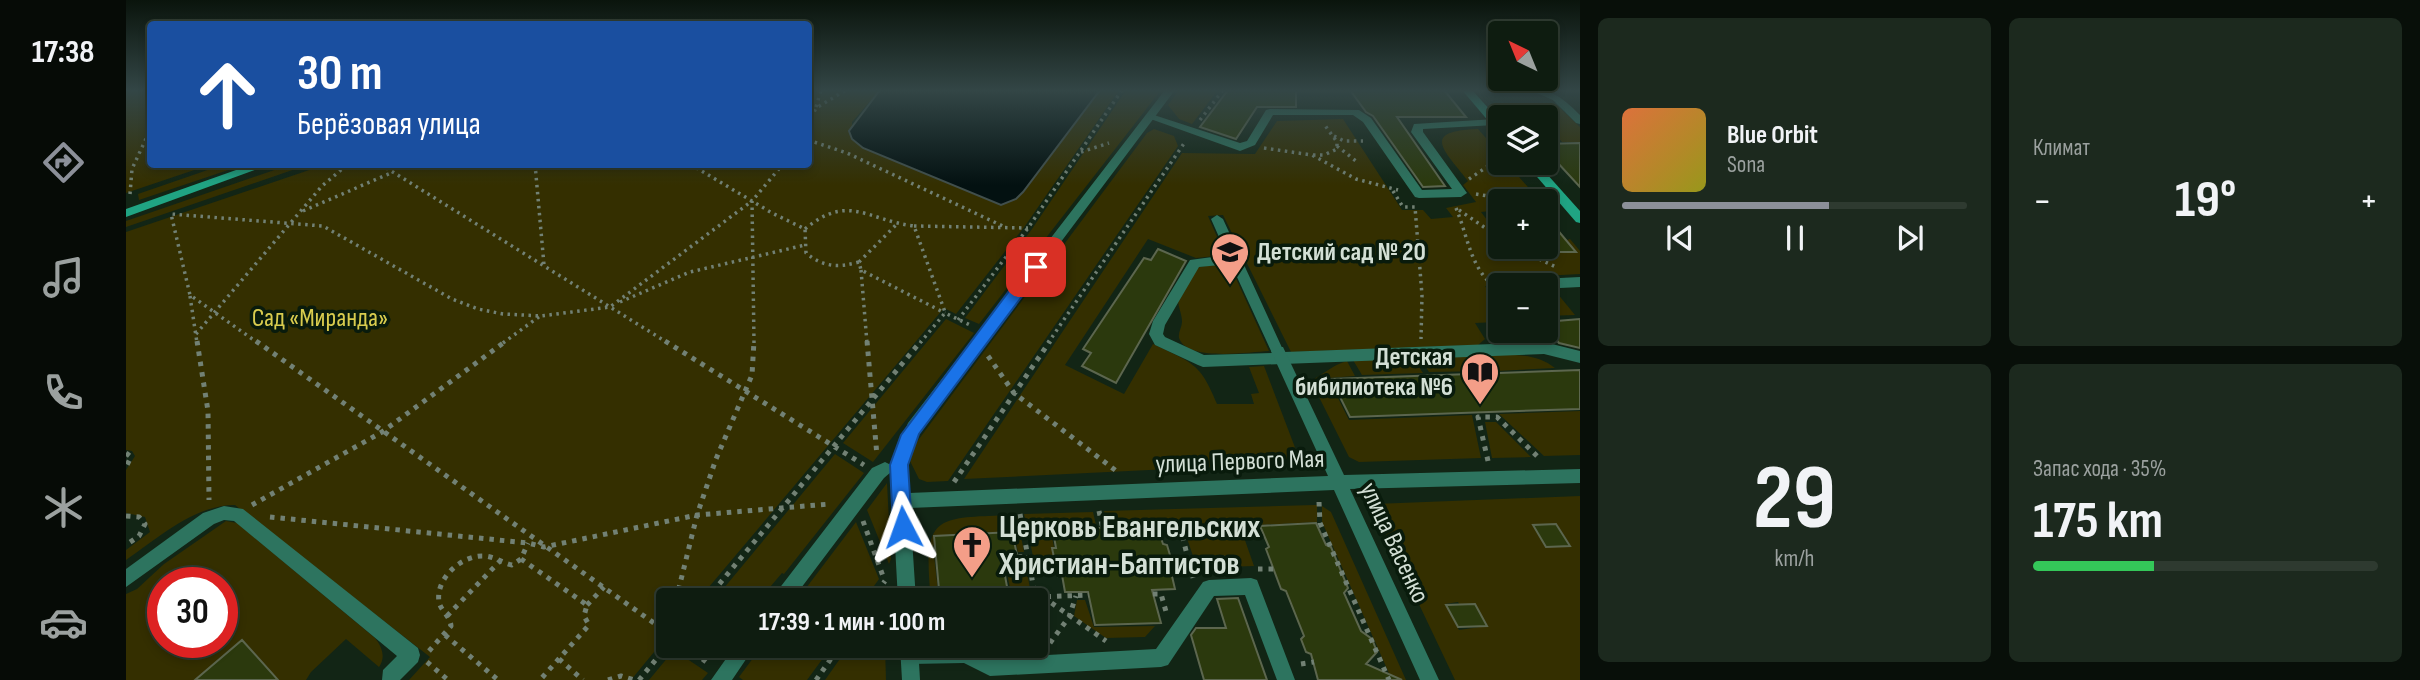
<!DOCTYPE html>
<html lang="ru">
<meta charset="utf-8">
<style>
:root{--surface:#0e1c10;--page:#1c291e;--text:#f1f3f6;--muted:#9ba19f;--line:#2e3a30;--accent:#8c9099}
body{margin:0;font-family:"Sofia Sans Condensed",sans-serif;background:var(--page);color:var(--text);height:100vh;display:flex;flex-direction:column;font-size:26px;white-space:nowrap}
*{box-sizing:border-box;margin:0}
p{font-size:23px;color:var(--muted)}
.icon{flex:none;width:38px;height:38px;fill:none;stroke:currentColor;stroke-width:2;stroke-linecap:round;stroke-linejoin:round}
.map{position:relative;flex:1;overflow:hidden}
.sheet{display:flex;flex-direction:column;gap:18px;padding:18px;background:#080f09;width:840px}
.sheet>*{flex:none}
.guide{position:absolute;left:21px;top:21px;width:665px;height:147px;border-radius:7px;box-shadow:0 4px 10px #0003,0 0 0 2px var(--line);background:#1a4fa0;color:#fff;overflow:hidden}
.needle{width:46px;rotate:317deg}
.controls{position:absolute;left:1362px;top:21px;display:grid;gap:14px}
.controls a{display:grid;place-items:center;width:70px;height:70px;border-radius:7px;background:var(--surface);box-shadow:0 4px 10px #0003,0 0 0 2px var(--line);font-size:35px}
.speed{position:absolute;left:21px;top:567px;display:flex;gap:14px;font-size:35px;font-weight:700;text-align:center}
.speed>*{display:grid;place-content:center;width:91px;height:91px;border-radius:50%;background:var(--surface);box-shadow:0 4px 10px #0003,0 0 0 2px var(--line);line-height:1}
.speed .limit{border:10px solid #d22;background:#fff;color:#111}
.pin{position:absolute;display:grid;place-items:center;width:60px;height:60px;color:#fff;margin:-30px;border-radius:14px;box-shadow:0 4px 10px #0006}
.me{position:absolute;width:77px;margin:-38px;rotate:356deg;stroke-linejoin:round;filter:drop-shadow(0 0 5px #0008)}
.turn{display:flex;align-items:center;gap:24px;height:147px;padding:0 35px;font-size:32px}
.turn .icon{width:91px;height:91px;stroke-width:2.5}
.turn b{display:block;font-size:49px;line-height:60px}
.big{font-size:52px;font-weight:700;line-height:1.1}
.sheet .tile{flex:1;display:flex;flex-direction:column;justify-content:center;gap:10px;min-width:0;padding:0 24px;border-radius:10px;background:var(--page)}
.sheet .dial{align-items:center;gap:0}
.dial b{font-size:91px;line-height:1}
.song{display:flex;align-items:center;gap:21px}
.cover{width:84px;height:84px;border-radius:10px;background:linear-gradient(135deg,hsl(20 70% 55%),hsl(60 70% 35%))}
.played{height:7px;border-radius:4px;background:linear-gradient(90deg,var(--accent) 60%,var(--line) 60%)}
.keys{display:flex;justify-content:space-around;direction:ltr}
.heat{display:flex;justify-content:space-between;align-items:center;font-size:38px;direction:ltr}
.charge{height:10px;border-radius:5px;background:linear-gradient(90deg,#34c759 35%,var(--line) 0)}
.sheet .tiles{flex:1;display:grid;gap:18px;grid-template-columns:repeat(2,1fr)}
.trip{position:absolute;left:530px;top:588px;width:392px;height:70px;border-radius:7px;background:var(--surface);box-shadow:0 4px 10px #0003,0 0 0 2px var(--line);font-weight:700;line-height:70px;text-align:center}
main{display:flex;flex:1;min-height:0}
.tab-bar{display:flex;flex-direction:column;width:126px;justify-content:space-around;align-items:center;background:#060b06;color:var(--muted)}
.tab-bar .icon{width:49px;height:49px}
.tab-bar .active{color:var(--accent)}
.tab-bar b{font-size:32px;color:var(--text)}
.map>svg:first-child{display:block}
.green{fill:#342f00;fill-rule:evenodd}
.water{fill:#031111;stroke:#414f4c;stroke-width:2}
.building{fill:#2b390d;stroke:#5c664e;stroke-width:2}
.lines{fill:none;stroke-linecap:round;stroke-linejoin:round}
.path-far1{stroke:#728174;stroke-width:3.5;stroke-dasharray:2.5 4.5;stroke-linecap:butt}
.path{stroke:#728174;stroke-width:5;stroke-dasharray:4.5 6;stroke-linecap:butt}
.lane{fill:#2d745f;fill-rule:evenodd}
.street{fill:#2d745f;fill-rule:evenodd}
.secondary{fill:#20a483;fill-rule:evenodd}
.route{fill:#1a73e8;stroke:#114b97;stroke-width:2}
.labels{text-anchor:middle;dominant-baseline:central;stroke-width:7;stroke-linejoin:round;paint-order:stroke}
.poi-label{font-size:26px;font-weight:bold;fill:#d3dfd5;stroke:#091b0c;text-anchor:start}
.park-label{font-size:26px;fill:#d9cc4e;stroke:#091b0c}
.street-label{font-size:26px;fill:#d3dfd5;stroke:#091b0c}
.near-poi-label{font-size:32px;font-weight:bold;fill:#d3dfd5;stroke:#091b0c;text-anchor:start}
</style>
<main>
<nav class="tab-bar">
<b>17:38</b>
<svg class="icon active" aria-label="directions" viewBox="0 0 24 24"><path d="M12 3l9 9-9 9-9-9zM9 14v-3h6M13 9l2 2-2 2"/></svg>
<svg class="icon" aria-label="music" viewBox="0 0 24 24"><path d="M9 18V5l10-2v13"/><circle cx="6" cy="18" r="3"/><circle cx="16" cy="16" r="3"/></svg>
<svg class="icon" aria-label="phone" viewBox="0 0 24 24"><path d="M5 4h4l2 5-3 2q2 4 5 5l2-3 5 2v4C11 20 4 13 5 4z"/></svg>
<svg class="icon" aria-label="climate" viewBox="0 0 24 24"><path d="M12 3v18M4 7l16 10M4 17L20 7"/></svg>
<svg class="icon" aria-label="car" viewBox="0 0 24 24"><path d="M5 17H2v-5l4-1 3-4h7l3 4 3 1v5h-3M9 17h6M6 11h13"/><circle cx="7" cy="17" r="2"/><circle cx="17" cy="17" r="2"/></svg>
</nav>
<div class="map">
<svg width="1454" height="680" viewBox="0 0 1454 680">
<rect width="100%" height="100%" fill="#122515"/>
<path class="green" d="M0 90H24V164L83 165 0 193Z
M683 90H754L726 122V139L748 153 897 192 974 90H993L899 226 830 314 818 308 572 600H542V635L505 680H283L304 657 109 505C68 505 32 538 0 560V550L24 532 19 517 0 513V470L9 456 6 451 0 450V232L198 165 682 164Z
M1000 90H1035L853 324 839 318 906 229Z
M1053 90H1092L1066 124 1053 119 1042 105Z
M1420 103 1434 108 1454 127V142H1436L1419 124V117H1413L1401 104Z
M1217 119 1276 210H1297L1305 219 1327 217 1320 208 1350 202 1337 185 1342 181C1318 150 1294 131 1352 129L1374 154V163H1381L1414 201H1374V210L1355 212 1365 225H1374V247H1412L1417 253H1451L1441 240 1444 239 1454 251V274L1417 276 1449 315 1419 316V285L1359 286 1374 306V326L1371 322 1349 323 1359 339 1352 345 1165 352 1097 215 1082 216 1099 255 1070 258 1022 239 939 365 998 394 1027 344C1066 363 1074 362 1091 404H1128L1125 394 1133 393 1123 367 1138 366 1173 458 1168 463 838 479 1056 153 1129 154 1151 121Z
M1028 129 1048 136 1052 146 822 481 801 482 793 479 784 461 790 443 1021 133Z
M99 164 117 165 13 200 12 194Z
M163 165H181L0 227V221Z
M1103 263 1143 351C1123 352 1061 362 1053 338 1052 332 1056 327 1056 322 1056 314 1052 307 1052 299L1072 267Z
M820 319 848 333 747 462 717 443Z
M1353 355 1364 371 1303 372 1294 357Z
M1359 355C1384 355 1409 352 1429 368L1371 371Z
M1287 358 1297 373 1236 375 1227 360Z
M1221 361 1229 376 1202 378 1223 420 1346 415 1355 458 1233 462 1223 457 1185 381C1197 374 1207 365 1221 361Z
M1454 411V455L1418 456 1373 414Z
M1359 422H1370L1405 457 1366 458Z
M709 454 738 473 658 574 656 573 633 600H588Z
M761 483 765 559 763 564 741 510Z
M1454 496V680H1329L1252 518 1249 504ZM1332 602 1334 605 1349 604 1361 626 1333 630 1319 604Z
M1188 505H1191V522L1114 526 1128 566 1070 568 1068 572 1063 557 1067 556 1055 521 982 522 978 511Z
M1196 506 1205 512 1280 680H1266L1196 522Z
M967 512 970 525 925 530 930 559 908 561 898 514Z
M891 515 898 552H892L887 531 817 535 807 546 813 600H805C796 512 810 518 891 515Z
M100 521 111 523 249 638C256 647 260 657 253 667L220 639 185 672 180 680H0V594L11 589 38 564ZM37 583H96V642H37Z
M730 522 753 579 738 600H671Z
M900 566 906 600H878L877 595 885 594 880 567Z
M951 600H959L968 627 1029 626 1019 637 980 638 948 616Z
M636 646H706L681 680H617L613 677Z
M723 646H759L760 680H699Z
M548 650 582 673 576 680H523Z"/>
<path class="water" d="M754 90H974L897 192 890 199 875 205 737 148 726 139 723 131Z"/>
<path class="building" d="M1102 90H1170V107H1131L1110 139 1074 127Z
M1224 90H1318L1340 117H1271L1319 186 1297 187 1247 116 1240 112Z
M1454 143V187L1419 149V144Z
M1419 215 1450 252H1419Z
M1032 249 1060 261 990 383 956 366 965 353 957 349 1018 258 1025 260Z
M1454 319V348L1433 343 1419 326V322Z
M1454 370V409L1363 412 1224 417 1205 379Z
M1190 523 1200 545 1205 547 1222 588 1218 593 1235 631 1246 639 1251 652 1240 664 1276 680H1192L1185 654 1180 652 1175 639 1178 636 1160 591 1155 589 1140 549 1143 547 1134 526Z
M1430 524 1444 546 1420 547 1407 525Z
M1002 526 1003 530 1032 529 1037 544 1041 545 1049 572H1045L1049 589 1026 590 1035 623 969 625 962 592H939L936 575 932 576 926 548H930L927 531Z
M886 532 893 564 877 565 882 592 874 593 876 600H814L808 536Z
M1112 598 1141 680H1078L1065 635 1070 628H1100L1091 599Z
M1349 604 1361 626 1332 627 1320 605Z
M116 640 152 680H69Z"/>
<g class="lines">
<path class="path-far1" d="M690 107 695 90
M1074 120 1097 90
M682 124 690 108 720 90
M1208 136 1218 141H1237
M682 140 721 153 881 228
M1211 146 1230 161
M1138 148 1186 155 1230 179 1272 190
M955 152 983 143
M1187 155H1198L1211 149V142L1198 124
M254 164 542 343
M409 164 418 265
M564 164 646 213 679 229 680 253C697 267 712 268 733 262L735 270 819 313
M1343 179 1374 158
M1267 191 1277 207H1289L1296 295 1295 339
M4 194 6 169 24 130
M1350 194 1391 201
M1330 208C1343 239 1344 271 1374 291
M1333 210 1374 238
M177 211 267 172
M788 226 902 228
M679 229C722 193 741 220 788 226L819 312
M1388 247 1432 268
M733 262 770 225
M735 270 741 343
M64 296 71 343
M494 302 564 272 679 245
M832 320 902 228 996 90
M70 334 196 186 222 164
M132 343 64 295 45 214 197 226 326 299 352 309 377 314 415 316 484 307 626 201
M377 343 414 316
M628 343 626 201 657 164
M794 343 819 313 844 325
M922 343 1059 142"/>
<path class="path" d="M71 341 82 411 83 500
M130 341 542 633
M539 341 738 465
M741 341 751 456
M862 356 888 393 993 473
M0 453 5 457 0 467
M1362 461 1352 417H1371L1414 459
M828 482 924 341
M1193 502 1194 523 1263 680
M126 505 256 432 380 341
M973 511 976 525 1053 523 1067 578
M894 514 918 644
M0 516 13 517 19 524 13 536 0 545
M144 517 402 543 418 547 571 515 704 504
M737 521 758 579
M892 557 902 556
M1096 557 1105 567
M395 559 461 605 458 616 463 625 414 680
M1132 569H1151
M1072 571 1076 559
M1027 594H1035L1041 615
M910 597 963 595
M917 597 980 641
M550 600 571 515 590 459 626 375 628 341
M580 600 795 341
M745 600 759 581
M461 605 478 587
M321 616 374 561
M319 635 372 680
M924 643 943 617 950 596
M560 646 584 665
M303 651 325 626C324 616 315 611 313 602 309 578 337 554 359 556 369 557 377 563 386 565L395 559 402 543
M433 659 457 680
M301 662 322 680
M1175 664 1188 662
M482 680 495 676 508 680
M513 680 542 645
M690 680 714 646"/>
<path class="lane" d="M1404 90C1427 89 1438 99 1454 115V124L1450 123 1427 100Z
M1144 109 1233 110 1245 118 1296 190 1326 189 1285 132 1288 124 1369 119 1373 120 1374 123 1369 125 1297 129V132L1341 193 1335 197 1293 198 1289 197 1237 122 1227 115H1147L1129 145 1114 151 1019 117 1024 114 1028 115 1114 143 1121 141 1140 110Z
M1091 215 1097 219 1158 352 1418 342 1454 351V363L1418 354 1077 367 1072 365 1029 345 1023 334 1027 321 1064 260 1101 255 1085 219ZM1105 264 1146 353 1078 355 1039 337 1037 334 1039 325 1073 267Z
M1454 277V287L1434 288 1427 283 1434 278Z
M98 506 117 509 292 648 294 655 292 662 274 680H256L257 670 271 656 108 521 98 520 88 524 0 587V569L77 513Z
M1125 578 1131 580 1169 680H1151L1119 595 1088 596 1042 665 1035 667 864 676 838 663 784 664 777 662 775 655 777 648 784 646H841L865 658 1030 649 1077 582 1083 580Z"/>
<path class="street" d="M1039 90H1049L793 431 781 465 783 493 1202 476 1145 351 1147 347H1157L1218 475 1454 469V483L1224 489 1313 680H1294L1208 490 784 508 790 600H772L765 472 758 478 666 600H646L649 594 746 468 759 462 765 465 782 423Z
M609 646H629L606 680H585Z
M774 646H792L794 680H776Z"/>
<path class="secondary" d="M1336 90H1346L1374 121V131L1370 130Z
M1399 163H1411L1454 211V223L1450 222Z
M127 164H145L0 217V209Z"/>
</g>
<linearGradient id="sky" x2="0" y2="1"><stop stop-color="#0a140c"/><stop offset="0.49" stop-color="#334646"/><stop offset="1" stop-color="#334646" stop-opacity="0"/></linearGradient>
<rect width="1454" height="185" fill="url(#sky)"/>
<path class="route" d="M910 262 917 267 915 271 793 434 782 465 786 527 784 533 777 536 770 533 767 527 764 465 775 435 904 263Z"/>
<defs>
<symbol id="school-pin" viewBox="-11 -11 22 30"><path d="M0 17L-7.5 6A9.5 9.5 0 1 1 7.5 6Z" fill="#f49e88" stroke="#091b0c"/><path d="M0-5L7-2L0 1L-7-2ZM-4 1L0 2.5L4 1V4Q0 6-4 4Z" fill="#111"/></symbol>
<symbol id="library-pin" viewBox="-11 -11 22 30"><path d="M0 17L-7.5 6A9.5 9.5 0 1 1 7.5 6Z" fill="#f49e88" stroke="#091b0c"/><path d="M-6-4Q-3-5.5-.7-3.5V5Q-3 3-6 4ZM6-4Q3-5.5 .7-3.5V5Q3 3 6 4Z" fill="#111"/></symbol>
<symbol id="church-pin" viewBox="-11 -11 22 30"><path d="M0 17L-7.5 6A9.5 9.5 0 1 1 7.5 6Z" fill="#f49e88" stroke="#091b0c"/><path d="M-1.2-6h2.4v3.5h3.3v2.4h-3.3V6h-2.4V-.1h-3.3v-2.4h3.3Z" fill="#111"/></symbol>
</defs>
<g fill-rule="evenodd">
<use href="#school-pin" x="1082" y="230" width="44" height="60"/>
<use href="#library-pin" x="1332" y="350" width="44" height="60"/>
<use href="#church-pin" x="824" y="523" width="44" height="60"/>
</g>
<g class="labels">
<g class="poi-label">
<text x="1131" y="252">Детский сад № 20</text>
<text x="1327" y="357" text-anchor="end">Детская<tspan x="1327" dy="30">бибилиотека №6</tspan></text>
</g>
<g class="park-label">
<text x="194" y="318">Сад «Миранда»</text>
</g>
<g class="street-label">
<text transform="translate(1114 462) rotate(-2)">улица Первого Мая</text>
<text transform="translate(1268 543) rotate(65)">улица Васенко</text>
</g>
<g class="near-poi-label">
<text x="873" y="527">Церковь Евангельских<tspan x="873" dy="37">Христиан-Баптистов</tspan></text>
</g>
</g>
</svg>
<div class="controls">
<a><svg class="needle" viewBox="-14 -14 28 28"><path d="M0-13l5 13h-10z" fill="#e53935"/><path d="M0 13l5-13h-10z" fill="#9ba19f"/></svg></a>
<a><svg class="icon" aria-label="layers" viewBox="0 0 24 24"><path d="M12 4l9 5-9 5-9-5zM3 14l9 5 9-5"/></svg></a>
<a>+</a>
<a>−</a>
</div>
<div class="speed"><div class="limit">30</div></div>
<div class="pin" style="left:910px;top:267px;background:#d93025"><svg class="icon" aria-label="arrive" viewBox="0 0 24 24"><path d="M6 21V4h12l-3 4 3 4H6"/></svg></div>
<svg class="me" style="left:777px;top:527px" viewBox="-20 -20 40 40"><path d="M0-17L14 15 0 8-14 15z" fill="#1a73e8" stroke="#fff" stroke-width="4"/></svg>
<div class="trip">17:39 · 1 мин · 100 m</div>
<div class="guide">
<div class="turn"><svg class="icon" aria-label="ahead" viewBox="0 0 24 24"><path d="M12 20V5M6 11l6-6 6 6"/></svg><div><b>30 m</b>Берёзовая улица</div></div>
</div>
</div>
<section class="sheet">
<div class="tiles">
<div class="tile">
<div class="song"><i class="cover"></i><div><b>Blue Orbit</b><p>Sona</p></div></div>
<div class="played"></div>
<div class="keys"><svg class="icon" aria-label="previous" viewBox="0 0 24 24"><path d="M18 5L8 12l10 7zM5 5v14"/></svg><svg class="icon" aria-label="pause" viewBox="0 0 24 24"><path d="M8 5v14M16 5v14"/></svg><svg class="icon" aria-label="next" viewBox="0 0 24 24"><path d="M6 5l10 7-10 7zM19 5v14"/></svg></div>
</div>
<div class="tile"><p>Климат</p>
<div class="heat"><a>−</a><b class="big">19°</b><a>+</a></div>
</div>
<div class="tile dial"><b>29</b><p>km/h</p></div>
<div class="tile"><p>Запас хода · 35%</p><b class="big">175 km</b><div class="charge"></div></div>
</div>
</section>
</main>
